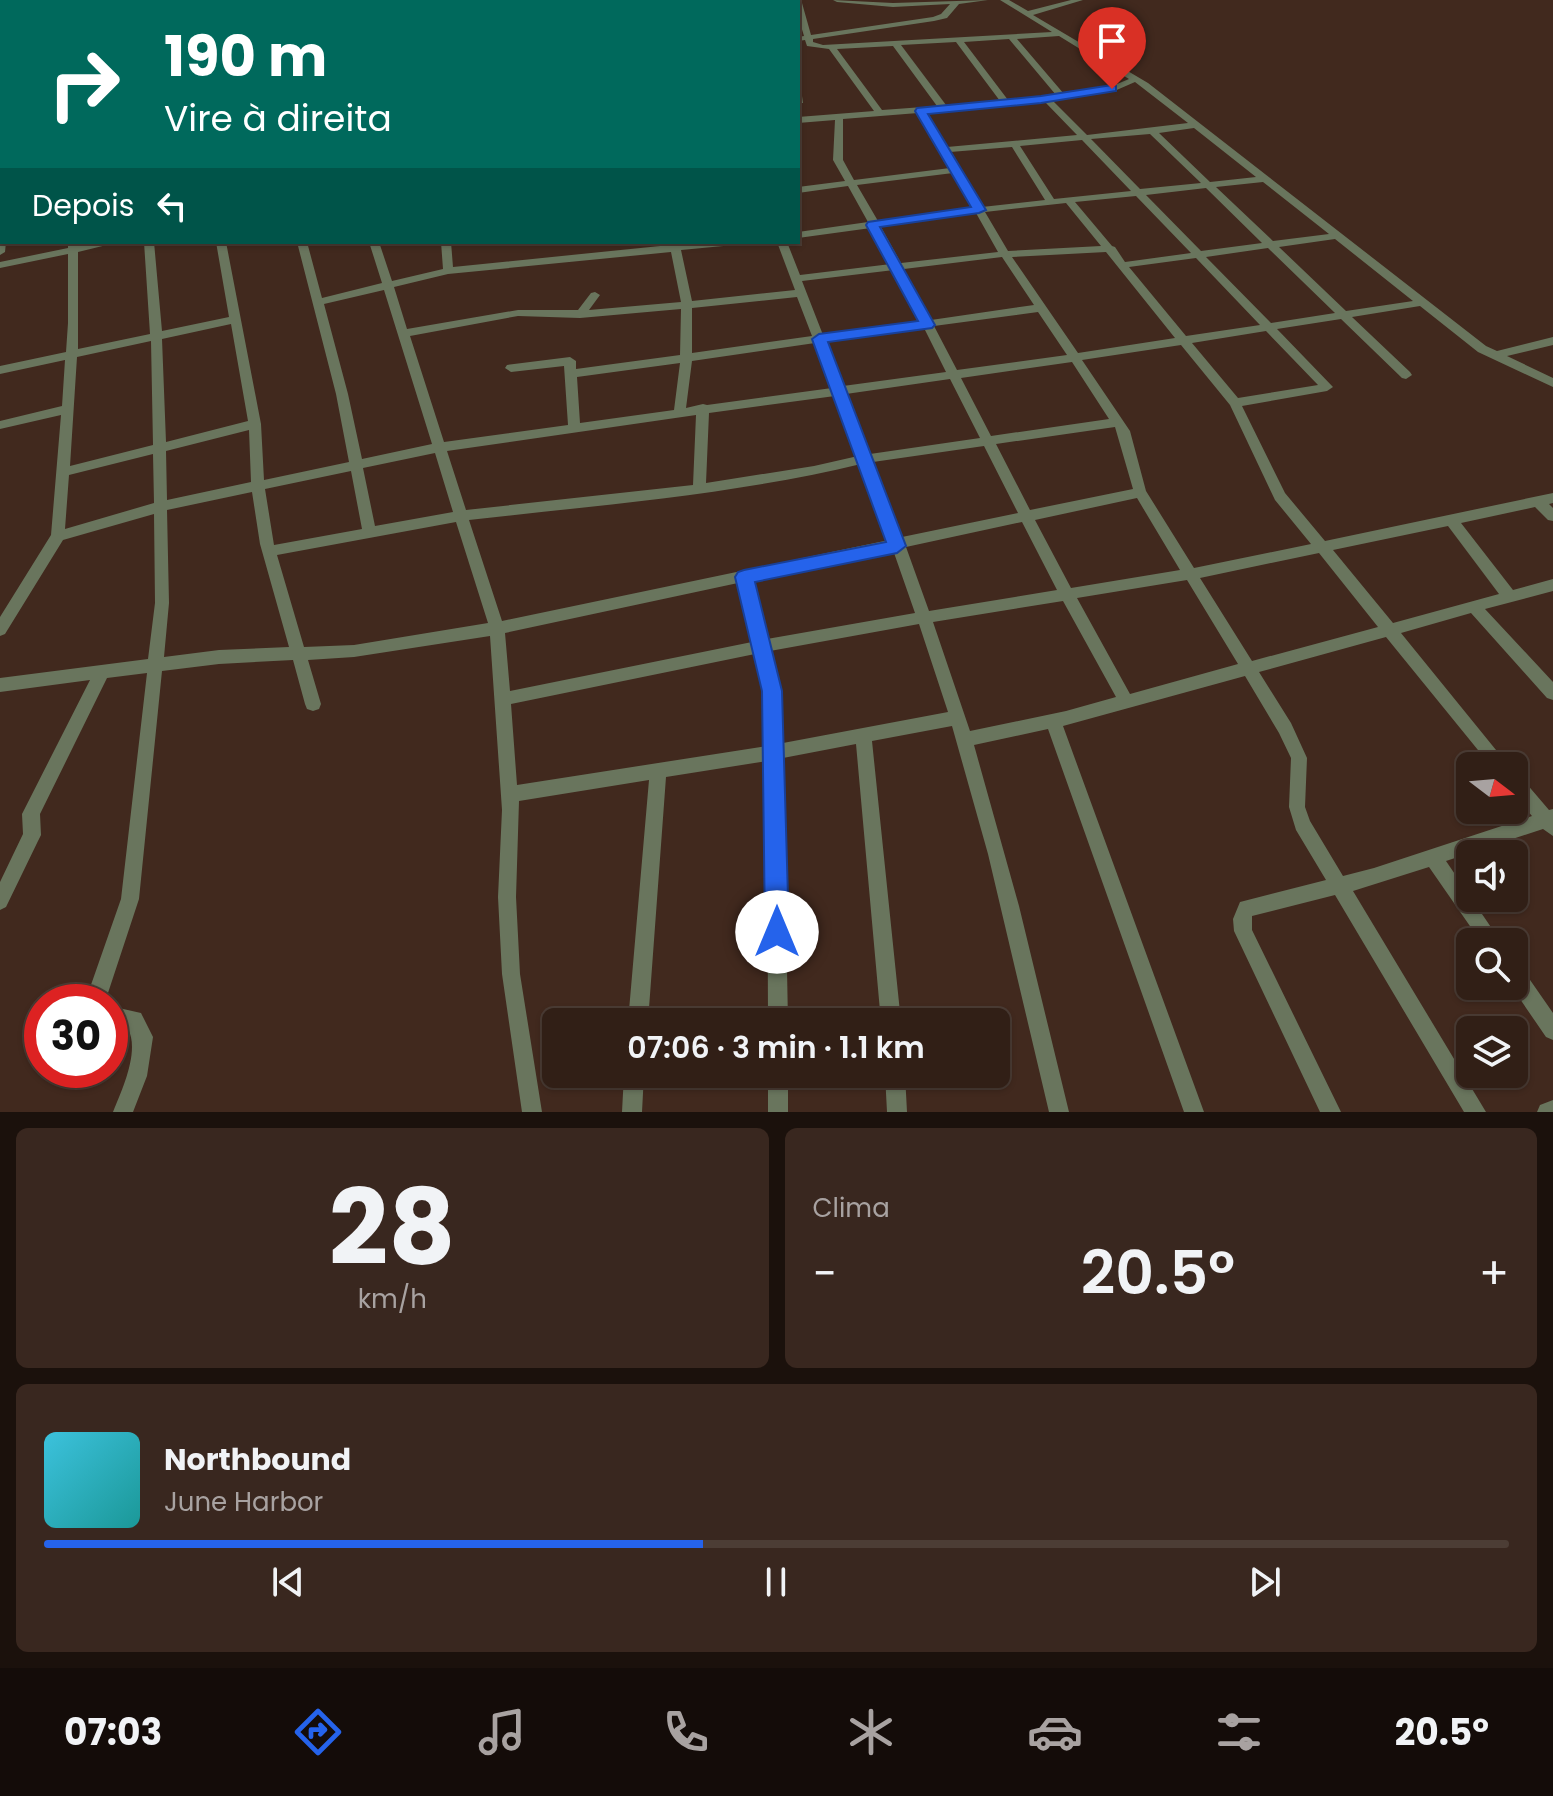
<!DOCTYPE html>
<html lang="pt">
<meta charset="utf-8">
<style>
:root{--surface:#311f16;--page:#39271f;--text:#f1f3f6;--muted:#a8a2a1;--line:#4c3d35;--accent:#2563eb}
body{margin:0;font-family:Poppins,sans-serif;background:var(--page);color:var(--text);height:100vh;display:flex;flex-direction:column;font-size:30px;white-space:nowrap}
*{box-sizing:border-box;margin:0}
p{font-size:26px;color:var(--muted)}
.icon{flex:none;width:44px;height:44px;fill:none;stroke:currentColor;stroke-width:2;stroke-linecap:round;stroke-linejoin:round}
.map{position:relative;height:1112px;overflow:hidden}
.side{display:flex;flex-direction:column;gap:16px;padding:16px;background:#1b110c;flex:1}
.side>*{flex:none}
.guide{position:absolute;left:0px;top:0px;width:800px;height:244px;box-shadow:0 2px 6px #0004,0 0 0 2px var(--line);background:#00695c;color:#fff;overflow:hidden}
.needle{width:52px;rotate:106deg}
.buttons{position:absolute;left:1456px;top:752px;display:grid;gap:16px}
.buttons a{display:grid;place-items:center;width:72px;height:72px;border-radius:12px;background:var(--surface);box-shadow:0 2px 6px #0004,0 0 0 2px var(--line);font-size:40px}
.speed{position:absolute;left:24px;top:984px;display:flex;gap:16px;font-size:40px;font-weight:700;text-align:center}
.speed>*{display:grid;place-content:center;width:104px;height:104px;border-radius:50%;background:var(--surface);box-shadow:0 2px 6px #0004,0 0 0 2px var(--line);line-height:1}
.speed .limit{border:12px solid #d22;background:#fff;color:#111}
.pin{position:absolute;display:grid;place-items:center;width:68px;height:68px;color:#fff;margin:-82px -34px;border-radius:50% 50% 50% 0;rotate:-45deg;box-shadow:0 0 8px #0007}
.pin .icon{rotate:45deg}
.me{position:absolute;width:88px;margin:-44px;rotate:0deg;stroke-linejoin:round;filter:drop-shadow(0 0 6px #0008)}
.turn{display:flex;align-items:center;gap:28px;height:168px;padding:0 32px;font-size:36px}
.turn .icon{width:104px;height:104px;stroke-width:2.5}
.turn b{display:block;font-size:56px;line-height:68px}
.then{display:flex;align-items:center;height:76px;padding:0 32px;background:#0003;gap:16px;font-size:30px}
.big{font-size:60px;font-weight:600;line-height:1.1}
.side .card{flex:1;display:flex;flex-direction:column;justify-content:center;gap:12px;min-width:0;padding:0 28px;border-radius:12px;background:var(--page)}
.side .dial{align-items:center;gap:0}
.dial b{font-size:104px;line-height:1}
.song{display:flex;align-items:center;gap:24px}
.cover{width:96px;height:96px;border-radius:12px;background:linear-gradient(135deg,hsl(190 70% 55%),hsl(180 70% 35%))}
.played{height:8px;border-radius:4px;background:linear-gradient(90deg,var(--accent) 45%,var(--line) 45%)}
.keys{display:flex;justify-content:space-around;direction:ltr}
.heat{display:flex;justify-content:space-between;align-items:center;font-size:44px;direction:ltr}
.side .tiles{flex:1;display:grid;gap:16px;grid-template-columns:1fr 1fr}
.card:last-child{grid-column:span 2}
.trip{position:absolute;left:542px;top:1008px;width:468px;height:80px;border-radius:12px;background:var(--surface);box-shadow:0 2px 6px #0004,0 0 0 2px var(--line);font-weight:600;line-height:80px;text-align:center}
.tab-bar{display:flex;height:128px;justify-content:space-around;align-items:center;background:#140c09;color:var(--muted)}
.tab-bar .icon{width:56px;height:56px}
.tab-bar .on{color:var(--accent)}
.tab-bar b{font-size:36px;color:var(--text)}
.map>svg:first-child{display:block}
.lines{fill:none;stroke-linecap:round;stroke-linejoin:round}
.street{fill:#69755d;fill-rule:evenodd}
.route{fill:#2563eb;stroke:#184099;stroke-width:2}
</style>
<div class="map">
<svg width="1553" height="1112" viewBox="0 0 1553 1112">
<rect width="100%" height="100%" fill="#41291e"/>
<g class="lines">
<path class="street" d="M392 0H400L401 2H393Z
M446 0H454L456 2H448Z
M499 0H507L508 2H500Z
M549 0H557L559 2H551Z
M605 0H613L615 2H607Z
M684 0H692L693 2H685Z
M743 0H751L752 2H744Z
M833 0 893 3 988 0 959 4 947 18 934 21 813 39V42L823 45 1052 32 1000 0H1009L1028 11 1071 0H1083L1033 15 1148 83 1486 346 1497 351 1553 337V345L1507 356 1553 378V387L1478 352 1420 306 1352 317 1410 372 1412 375 1406 379 1402 378 1341 319 1277 329 1333 387 1327 391 1242 406 1285 493 1325 541 1553 493V503L1549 504 1553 508V521L1548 520 1535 507 1461 523 1513 590 1553 579V591L1485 609 1553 682V700L1547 698 1471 613 1401 633 1509 766H1491L1386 637 1259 672 1291 723 1307 758 1305 807 1310 821 1343 876 1374 868 1532 816 1514 795V774L1520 776 1549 810 1553 809V836L1543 829 1446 861 1501 942H1481L1429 867 1353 891 1486 1112H1464L1335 895 1252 916V930L1341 1112H1320L1234 931 1233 919 1240 902 1326 880 1296 830 1289 807 1291 758 1279 733 1245 676 1063 726 1204 1112H1184L1048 729 974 745 1019 906 1069 1112H1049L988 854 952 726 872 741 901 1022H881L856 744 783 758 788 1022H768L767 761 666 777 648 1022H628L649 780 519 801 516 897 520 974 542 1112H522L502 974 498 897 502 810 490 636 354 657 308 660 321 704 319 709 313 711 307 709 305 704 293 660 219 664 162 671 139 899 105 1002H85L121 899 147 673 107 678 40 814 41 835 38 841 6 907 0 910V882L23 834 22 814 90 680 0 692V678L148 659 155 603 154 514 63 540 5 634 0 636V617L51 535 61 415 0 429V421L62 406 65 360 0 374V366L66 352 68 323V254L0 268V262L68 248V242H78V246L99 242H119L78 252V349L150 334 144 242H154L162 331 229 317 216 242H226L261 424 264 480 349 462 336 394 297 242H307L322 298 382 283 369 242H379L392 281 443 269 441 242H451L453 267 670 245 669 242H679L680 244 739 242 734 245 681 250 692 301 795 290 777 242H787L800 275 891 264 871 228 798 238V232L868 222 848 186 798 193V187L845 181 833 160 835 120 798 123V117L874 111 829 49 807 46 805 40 798 41V37L804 36 798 16V2H795L798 1 802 3 811 35 933 17 941 14 950 4 893 7 837 2ZM1059 36 1129 79 1110 87 1064 94 1017 39ZM1009 39 1056 95 1008 100 964 42ZM956 42 1000 101 946 105 901 45ZM893 46 937 106 882 110 837 49ZM1135 82 1188 123 1087 135 1053 101 1112 92ZM1045 102 1077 135 947 147 926 112ZM918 113 950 168 854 180 843 160V119ZM1194 128 1256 177 1210 182 1159 133ZM1150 134 1201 183 1140 189 1091 139ZM1082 140 1131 191 1054 199 1020 146ZM1012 147 1045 200 982 207 950 152ZM953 173 973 208 878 221 857 185ZM1263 182 1329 234 1273 241 1216 187ZM1206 188 1262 243 1201 251 1146 195ZM1136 196 1191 253 1125 262 1115 247 1112 246 1075 202ZM1066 203 1101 246 1008 251 985 212ZM976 213 998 252 901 263 881 227ZM1335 239 1413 301 1346 311 1279 247ZM1268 248 1335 313 1271 323 1206 257ZM671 252 681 302 589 310 600 295 595 292 591 293 578 310H518L407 329 394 287 448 274ZM1106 252 1175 338 1078 353 1012 257ZM1002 257 1034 305 931 320 904 269ZM1196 258 1260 325 1186 336 1129 267ZM894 270 921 321 823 335 802 281ZM384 290 432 444 362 459 348 394 324 304ZM797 297 812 336 692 353V308ZM681 309 680 355 576 369V361L570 357 507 365 505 368 511 372 564 366 568 425 444 442 410 336 518 316 580 318ZM1038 312 1067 355 957 370 934 326ZM231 324 248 421 166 442 162 339ZM924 328 946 372 843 386 826 342ZM1266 331 1318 385 1238 398 1192 343ZM151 341 153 445 70 466 77 357ZM815 343 832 388 707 405 703 404 686 408 692 361ZM1181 345 1230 405 1275 500 1311 544 1194 568 1146 491 1130 431 1082 360ZM1072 362 1109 419 991 436 961 378ZM680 363 674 410 580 423 577 377ZM950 379 980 438 870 454 846 394ZM835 396 858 456 814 466 706 483 709 413ZM696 415 693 485 466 510 447 451ZM1115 427 1133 489 1030 510 996 444ZM249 430 251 482 167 500 166 451ZM984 446 1018 513 902 537 873 462ZM435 453 453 512 375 526 363 468ZM153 454 154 503 65 529 69 475ZM861 464 889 540 502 621 469 520C600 505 733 495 861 464ZM351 471 362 529 274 545 265 489ZM252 492 260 544 289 647 219 650 164 657 169 603 167 510ZM1137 498 1180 570 1071 588 1035 520ZM456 522 488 623 354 645 304 647 277 555ZM1022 522 1057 590 929 611 906 547ZM1448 526 1499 594 1393 623 1333 550ZM893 550 915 613 767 639 752 581ZM1319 553 1378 627 1252 661 1200 578ZM1187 580 1238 664 1130 694 1077 598ZM738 583 752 642 510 691 505 633ZM1063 601 1116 697 1066 711 970 731 933 622ZM919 624 948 712 783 743 780 691 770 651ZM755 654 764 691 767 746 517 785 511 704Z
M798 93 802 96 803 103H798Z
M2 104V110L0 111V105Z
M0 177H2V183H0Z
M0 223H2V242H6L5 252 0 255Z
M1514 965 1521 967 1553 1013V1040L1546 1037 1511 986H1514Z
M110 1006 141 1013 153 1037 147 1076 133 1112H113C122 1090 140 1051 128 1029L110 1026Z
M624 1074H644L642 1112H622Z
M768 1074H788V1112H768Z
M885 1074H905L907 1112H887Z
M1553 1100V1112H1537L1540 1105Z"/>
</g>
<path class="route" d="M1112 85 1116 86V91L1041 103 928 114 986 210 979 213 880 227 935 325 932 328 828 342 906 546 897 553 755 582 782 691 789 932 785 940 777 944 768 940 765 932 762 691 735 577 738 572 744 570 886 542 812 339 819 334 918 321 866 225 868 222 971 207 915 111 917 108 1041 96Z"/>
</svg>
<div class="buttons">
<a><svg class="needle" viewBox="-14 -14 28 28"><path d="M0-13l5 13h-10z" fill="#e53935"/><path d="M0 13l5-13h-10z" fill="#a8a2a1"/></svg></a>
<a><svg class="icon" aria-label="sound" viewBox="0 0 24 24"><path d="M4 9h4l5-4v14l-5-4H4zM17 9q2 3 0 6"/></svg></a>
<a><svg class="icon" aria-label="search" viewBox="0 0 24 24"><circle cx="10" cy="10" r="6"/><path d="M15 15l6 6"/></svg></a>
<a><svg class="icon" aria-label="layers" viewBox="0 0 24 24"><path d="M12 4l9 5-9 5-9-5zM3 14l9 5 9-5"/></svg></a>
</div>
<div class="speed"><div class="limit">30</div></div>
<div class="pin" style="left:1112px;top:89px;background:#d93025"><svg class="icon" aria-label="arrive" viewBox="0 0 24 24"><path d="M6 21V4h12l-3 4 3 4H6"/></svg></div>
<svg class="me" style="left:777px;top:932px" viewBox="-20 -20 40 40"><circle r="19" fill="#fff"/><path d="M0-13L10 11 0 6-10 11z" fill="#2563eb"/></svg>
<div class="trip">07:06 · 3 min · 1.1 km</div>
<div class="guide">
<div class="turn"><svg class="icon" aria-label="right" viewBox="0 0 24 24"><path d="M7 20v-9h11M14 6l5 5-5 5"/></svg><div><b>190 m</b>Vire à direita</div></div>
<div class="then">Depois<svg class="icon" aria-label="left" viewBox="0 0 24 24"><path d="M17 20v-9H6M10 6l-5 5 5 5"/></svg></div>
</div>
</div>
<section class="side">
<div class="tiles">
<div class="card dial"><b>28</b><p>km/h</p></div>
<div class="card"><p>Clima</p>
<div class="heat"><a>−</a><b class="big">20.5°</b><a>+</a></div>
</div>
<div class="card">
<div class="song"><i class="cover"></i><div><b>Northbound</b><p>June Harbor</p></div></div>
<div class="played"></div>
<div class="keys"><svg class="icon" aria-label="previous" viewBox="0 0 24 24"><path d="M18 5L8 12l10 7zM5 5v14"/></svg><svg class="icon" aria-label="pause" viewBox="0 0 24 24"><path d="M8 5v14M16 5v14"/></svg><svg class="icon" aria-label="next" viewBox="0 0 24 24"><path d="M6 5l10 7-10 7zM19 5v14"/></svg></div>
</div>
</div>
</section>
<nav class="tab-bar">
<b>07:03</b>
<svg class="icon on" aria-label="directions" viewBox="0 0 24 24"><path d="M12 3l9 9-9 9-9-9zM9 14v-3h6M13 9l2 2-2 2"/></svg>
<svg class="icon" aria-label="music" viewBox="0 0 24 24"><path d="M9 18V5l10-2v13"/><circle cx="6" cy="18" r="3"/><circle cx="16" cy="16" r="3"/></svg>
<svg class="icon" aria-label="phone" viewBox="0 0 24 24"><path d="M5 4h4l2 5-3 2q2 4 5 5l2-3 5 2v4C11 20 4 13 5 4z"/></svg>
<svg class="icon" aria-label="climate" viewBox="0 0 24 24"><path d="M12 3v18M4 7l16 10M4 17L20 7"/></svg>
<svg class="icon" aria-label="car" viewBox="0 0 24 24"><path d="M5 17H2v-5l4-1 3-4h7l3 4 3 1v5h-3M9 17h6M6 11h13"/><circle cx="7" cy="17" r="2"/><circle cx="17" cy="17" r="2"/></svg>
<svg class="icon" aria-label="filters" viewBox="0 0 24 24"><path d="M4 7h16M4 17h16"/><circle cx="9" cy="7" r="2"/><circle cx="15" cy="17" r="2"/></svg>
<b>20.5°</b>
</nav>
